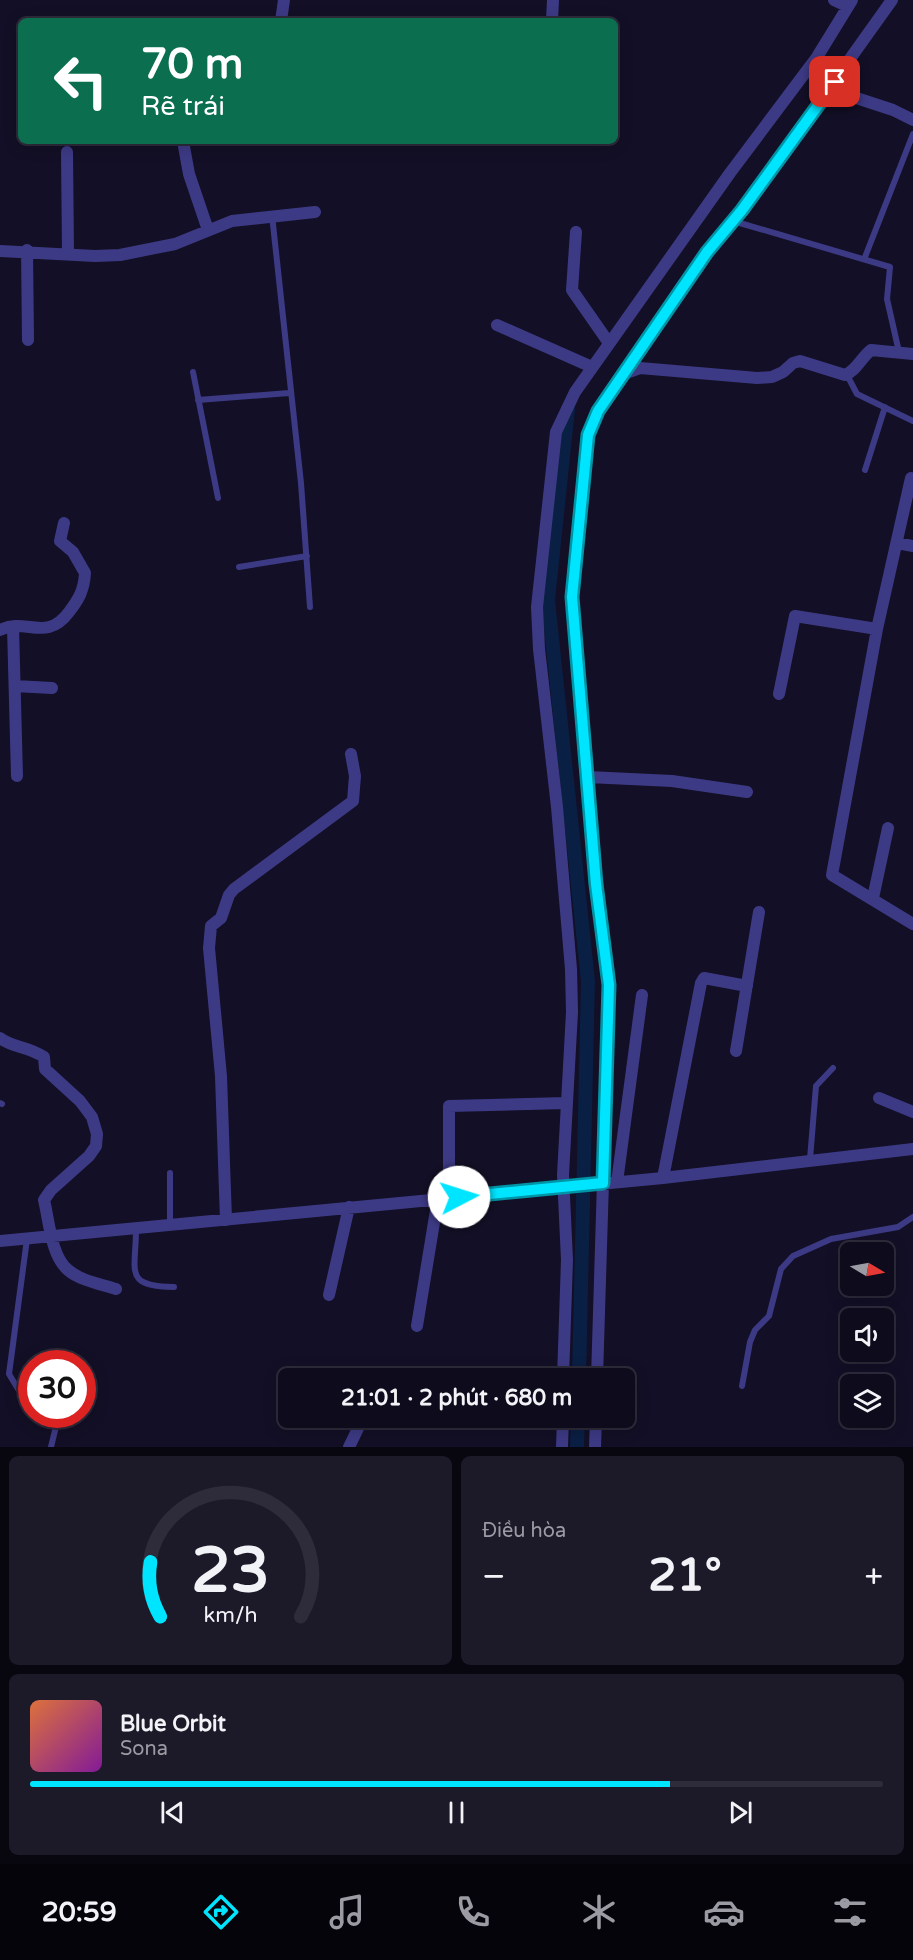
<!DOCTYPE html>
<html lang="vi">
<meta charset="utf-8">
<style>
:root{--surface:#0e0b1c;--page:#1c1929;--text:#f1f3f6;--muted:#9b9ba3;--line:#2e2b3b;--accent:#00e5ff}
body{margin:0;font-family:"Varela Round",sans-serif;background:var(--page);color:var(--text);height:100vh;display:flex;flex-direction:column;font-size:22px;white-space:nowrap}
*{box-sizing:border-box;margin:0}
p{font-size:20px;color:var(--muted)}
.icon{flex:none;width:33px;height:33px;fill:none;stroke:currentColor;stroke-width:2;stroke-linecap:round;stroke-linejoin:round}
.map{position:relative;height:1447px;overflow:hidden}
.sheet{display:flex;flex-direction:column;gap:9px;padding:9px;background:#08060f;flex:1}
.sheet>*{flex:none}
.banner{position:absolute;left:18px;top:18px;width:600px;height:126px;border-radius:9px;box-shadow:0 3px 15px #0003,0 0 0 2px var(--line);background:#0b6e4f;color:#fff;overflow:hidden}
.needle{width:39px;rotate:100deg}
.tools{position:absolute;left:840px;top:1242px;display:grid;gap:12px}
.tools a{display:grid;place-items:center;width:54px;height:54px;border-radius:9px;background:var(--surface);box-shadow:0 3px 15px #0003,0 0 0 2px var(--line);font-size:30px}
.speed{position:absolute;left:18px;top:1350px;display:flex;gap:12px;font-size:30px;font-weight:700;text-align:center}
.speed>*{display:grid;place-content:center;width:78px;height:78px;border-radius:50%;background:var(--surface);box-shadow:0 3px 15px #0003,0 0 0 2px var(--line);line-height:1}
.speed .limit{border:9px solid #d22;background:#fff;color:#111}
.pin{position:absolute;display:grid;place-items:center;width:51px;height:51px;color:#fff;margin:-26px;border-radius:12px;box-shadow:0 3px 9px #0006}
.me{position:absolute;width:66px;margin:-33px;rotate:85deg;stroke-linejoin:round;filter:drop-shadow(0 0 4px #0008)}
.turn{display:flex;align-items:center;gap:21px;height:126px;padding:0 24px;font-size:27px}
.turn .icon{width:78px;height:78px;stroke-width:2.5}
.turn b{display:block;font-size:42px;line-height:51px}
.big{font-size:45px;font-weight:700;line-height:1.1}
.sheet .widget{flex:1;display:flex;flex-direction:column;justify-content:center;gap:9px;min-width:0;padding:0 21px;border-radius:9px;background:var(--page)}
.sheet .dial{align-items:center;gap:0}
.dial svg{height:156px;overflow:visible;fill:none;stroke:var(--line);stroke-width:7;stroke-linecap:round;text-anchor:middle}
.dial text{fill:var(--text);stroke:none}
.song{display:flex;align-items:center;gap:18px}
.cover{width:72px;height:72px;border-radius:9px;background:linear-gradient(135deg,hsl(20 70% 55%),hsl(290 70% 35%))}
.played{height:6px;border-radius:3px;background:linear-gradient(90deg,var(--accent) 75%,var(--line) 75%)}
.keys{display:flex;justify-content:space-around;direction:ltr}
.heat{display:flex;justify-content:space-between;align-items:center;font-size:33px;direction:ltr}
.sheet .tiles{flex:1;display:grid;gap:9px;grid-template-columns:1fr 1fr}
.widget:last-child{grid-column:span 2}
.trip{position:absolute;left:278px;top:1368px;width:357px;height:60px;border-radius:9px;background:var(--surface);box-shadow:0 3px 15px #0003,0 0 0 2px var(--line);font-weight:700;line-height:60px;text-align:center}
.dock{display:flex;height:96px;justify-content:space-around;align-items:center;background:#06040b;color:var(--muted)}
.dock .icon{width:42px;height:42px}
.dock .selected{color:var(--accent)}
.dock b{font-size:27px;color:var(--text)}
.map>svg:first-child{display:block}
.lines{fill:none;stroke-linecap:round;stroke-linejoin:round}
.canal{stroke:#0a1f44;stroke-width:14}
.service{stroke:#3d3a85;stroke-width:6}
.minor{stroke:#3d3a85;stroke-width:12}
.route-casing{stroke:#0095a6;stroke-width:15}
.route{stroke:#00e5ff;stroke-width:10}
</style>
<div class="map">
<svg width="913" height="1447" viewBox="0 0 913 1447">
<rect width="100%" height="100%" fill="#130f26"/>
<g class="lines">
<path class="canal" d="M568 409 548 600 588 981 579 1378
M577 1447 578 1418"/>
<path class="service" d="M272 215 301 483 310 607
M733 221 890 267 887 299 899 352
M865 257 913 134
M193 372 218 498
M847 375 857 394 913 421
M198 400 289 393
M865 470 885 407
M239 567 307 556
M0 1103 2 1104
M810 1159 816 1086 833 1068
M170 1226V1173
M136 1229C136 1272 123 1286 174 1287
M27 1239 9 1374 18 1389 32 1398
M742 1386 750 1342 755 1330 769 1316 781 1269 793 1256 831 1239 898 1227 913 1217
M51 1447 59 1414"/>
<path class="minor" d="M834 0 847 6
M281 21 284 0
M552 21 553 0
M827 92 832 90 893 110 913 120
M183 141 189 174 208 230
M67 152 68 254
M576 232 572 290 609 343
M27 250 28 340
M0 251 95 256 120 255 175 244 232 221 315 212
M497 325 592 367
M626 373 640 368 757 378 772 377 783 372 793 363 800 361 845 375C856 371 861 358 871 350L913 354
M911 478 877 629 832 875 913 924
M897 543 913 546
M13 627 17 776
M0 630C26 617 46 643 69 612 79 599 84 590 85 573L73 552 60 541 64 523
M15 686 52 688
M779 694 795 616 877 629
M588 777 672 781 747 792
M873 898 888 828
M0 1038C10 1047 28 1046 44 1057L45 1069 80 1101 92 1117 97 1134 96 1146 89 1156 51 1190 44 1200C49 1220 51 1256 68 1270 81 1281 101 1284 116 1289
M736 1051 759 912
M879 1098 913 1112
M449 1177V1106L566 1103
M663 1178 701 983 704 978 747 986
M617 1182 642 995
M226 1220 221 1076 209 948 211 926 221 918 229 895 234 889 353 801 355 776 351 754
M0 1241 663 1178 913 1149
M329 1295 349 1207
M417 1326 438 1198
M563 1378 567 1260 563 1175 572 1012 571 969 557 807 539 649 537 607 556 432 575 392 730 173 817 57 852 0
M597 1378 609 985 596 883 572 597 588 435 598 411 707 252 742 210 892 0
M349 1447 363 1418
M562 1447 563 1418
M595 1447 596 1418"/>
</g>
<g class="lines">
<defs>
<path id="route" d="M459 1197 603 1183 609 985 596 884 572 597 588 435 598 411 707 252 742 210 835 82"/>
</defs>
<use href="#route" class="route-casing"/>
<use href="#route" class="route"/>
</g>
</svg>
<div class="tools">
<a><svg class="needle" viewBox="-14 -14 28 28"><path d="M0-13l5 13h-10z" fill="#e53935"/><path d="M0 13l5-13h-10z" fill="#9b9ba3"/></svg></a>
<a><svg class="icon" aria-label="sound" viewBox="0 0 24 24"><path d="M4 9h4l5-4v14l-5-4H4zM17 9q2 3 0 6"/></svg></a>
<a><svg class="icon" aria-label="layers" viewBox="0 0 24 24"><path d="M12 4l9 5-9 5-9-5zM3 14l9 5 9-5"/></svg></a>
</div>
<div class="speed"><div class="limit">30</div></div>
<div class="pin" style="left:835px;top:82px;background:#d93025"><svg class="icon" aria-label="arrive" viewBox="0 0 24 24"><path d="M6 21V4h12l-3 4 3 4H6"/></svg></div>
<svg class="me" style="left:459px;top:1197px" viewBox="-20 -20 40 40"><circle r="19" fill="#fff"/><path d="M0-13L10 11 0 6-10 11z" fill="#00e5ff"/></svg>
<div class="trip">21:01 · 2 phút · 680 m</div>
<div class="banner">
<div class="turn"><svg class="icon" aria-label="left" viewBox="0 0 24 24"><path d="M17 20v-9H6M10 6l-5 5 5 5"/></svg><div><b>70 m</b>Rẽ trái</div></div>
</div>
</div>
<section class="sheet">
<div class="tiles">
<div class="widget dial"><svg viewBox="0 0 100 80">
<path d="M14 69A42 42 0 1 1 86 69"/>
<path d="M14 69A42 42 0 0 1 9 41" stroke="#00e5ff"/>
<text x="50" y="56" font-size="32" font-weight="700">23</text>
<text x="50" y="72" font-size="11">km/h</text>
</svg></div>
<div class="widget"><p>Điều hòa</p>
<div class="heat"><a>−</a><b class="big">21°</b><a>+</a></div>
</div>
<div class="widget">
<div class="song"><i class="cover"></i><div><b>Blue Orbit</b><p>Sona</p></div></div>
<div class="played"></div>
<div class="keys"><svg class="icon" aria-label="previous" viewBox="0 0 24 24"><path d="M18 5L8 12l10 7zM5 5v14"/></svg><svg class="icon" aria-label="pause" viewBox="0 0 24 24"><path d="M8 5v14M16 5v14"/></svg><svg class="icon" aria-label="next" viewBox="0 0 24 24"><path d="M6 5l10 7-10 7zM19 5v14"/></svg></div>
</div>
</div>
</section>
<nav class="dock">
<b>20:59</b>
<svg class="icon selected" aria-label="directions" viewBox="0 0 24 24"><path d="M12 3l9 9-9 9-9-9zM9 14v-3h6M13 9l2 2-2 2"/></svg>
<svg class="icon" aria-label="music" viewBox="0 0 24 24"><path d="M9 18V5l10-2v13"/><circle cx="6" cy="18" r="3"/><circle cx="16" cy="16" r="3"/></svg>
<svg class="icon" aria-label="phone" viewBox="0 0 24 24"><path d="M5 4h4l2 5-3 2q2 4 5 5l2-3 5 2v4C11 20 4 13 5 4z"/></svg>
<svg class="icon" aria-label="climate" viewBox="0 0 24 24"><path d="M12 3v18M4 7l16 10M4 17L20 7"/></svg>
<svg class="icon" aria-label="car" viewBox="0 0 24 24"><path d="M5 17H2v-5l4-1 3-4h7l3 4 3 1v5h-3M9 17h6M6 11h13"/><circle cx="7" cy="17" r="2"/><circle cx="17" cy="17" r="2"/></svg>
<svg class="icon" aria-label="filters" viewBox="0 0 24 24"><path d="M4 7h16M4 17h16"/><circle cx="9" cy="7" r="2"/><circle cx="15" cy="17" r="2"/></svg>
</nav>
